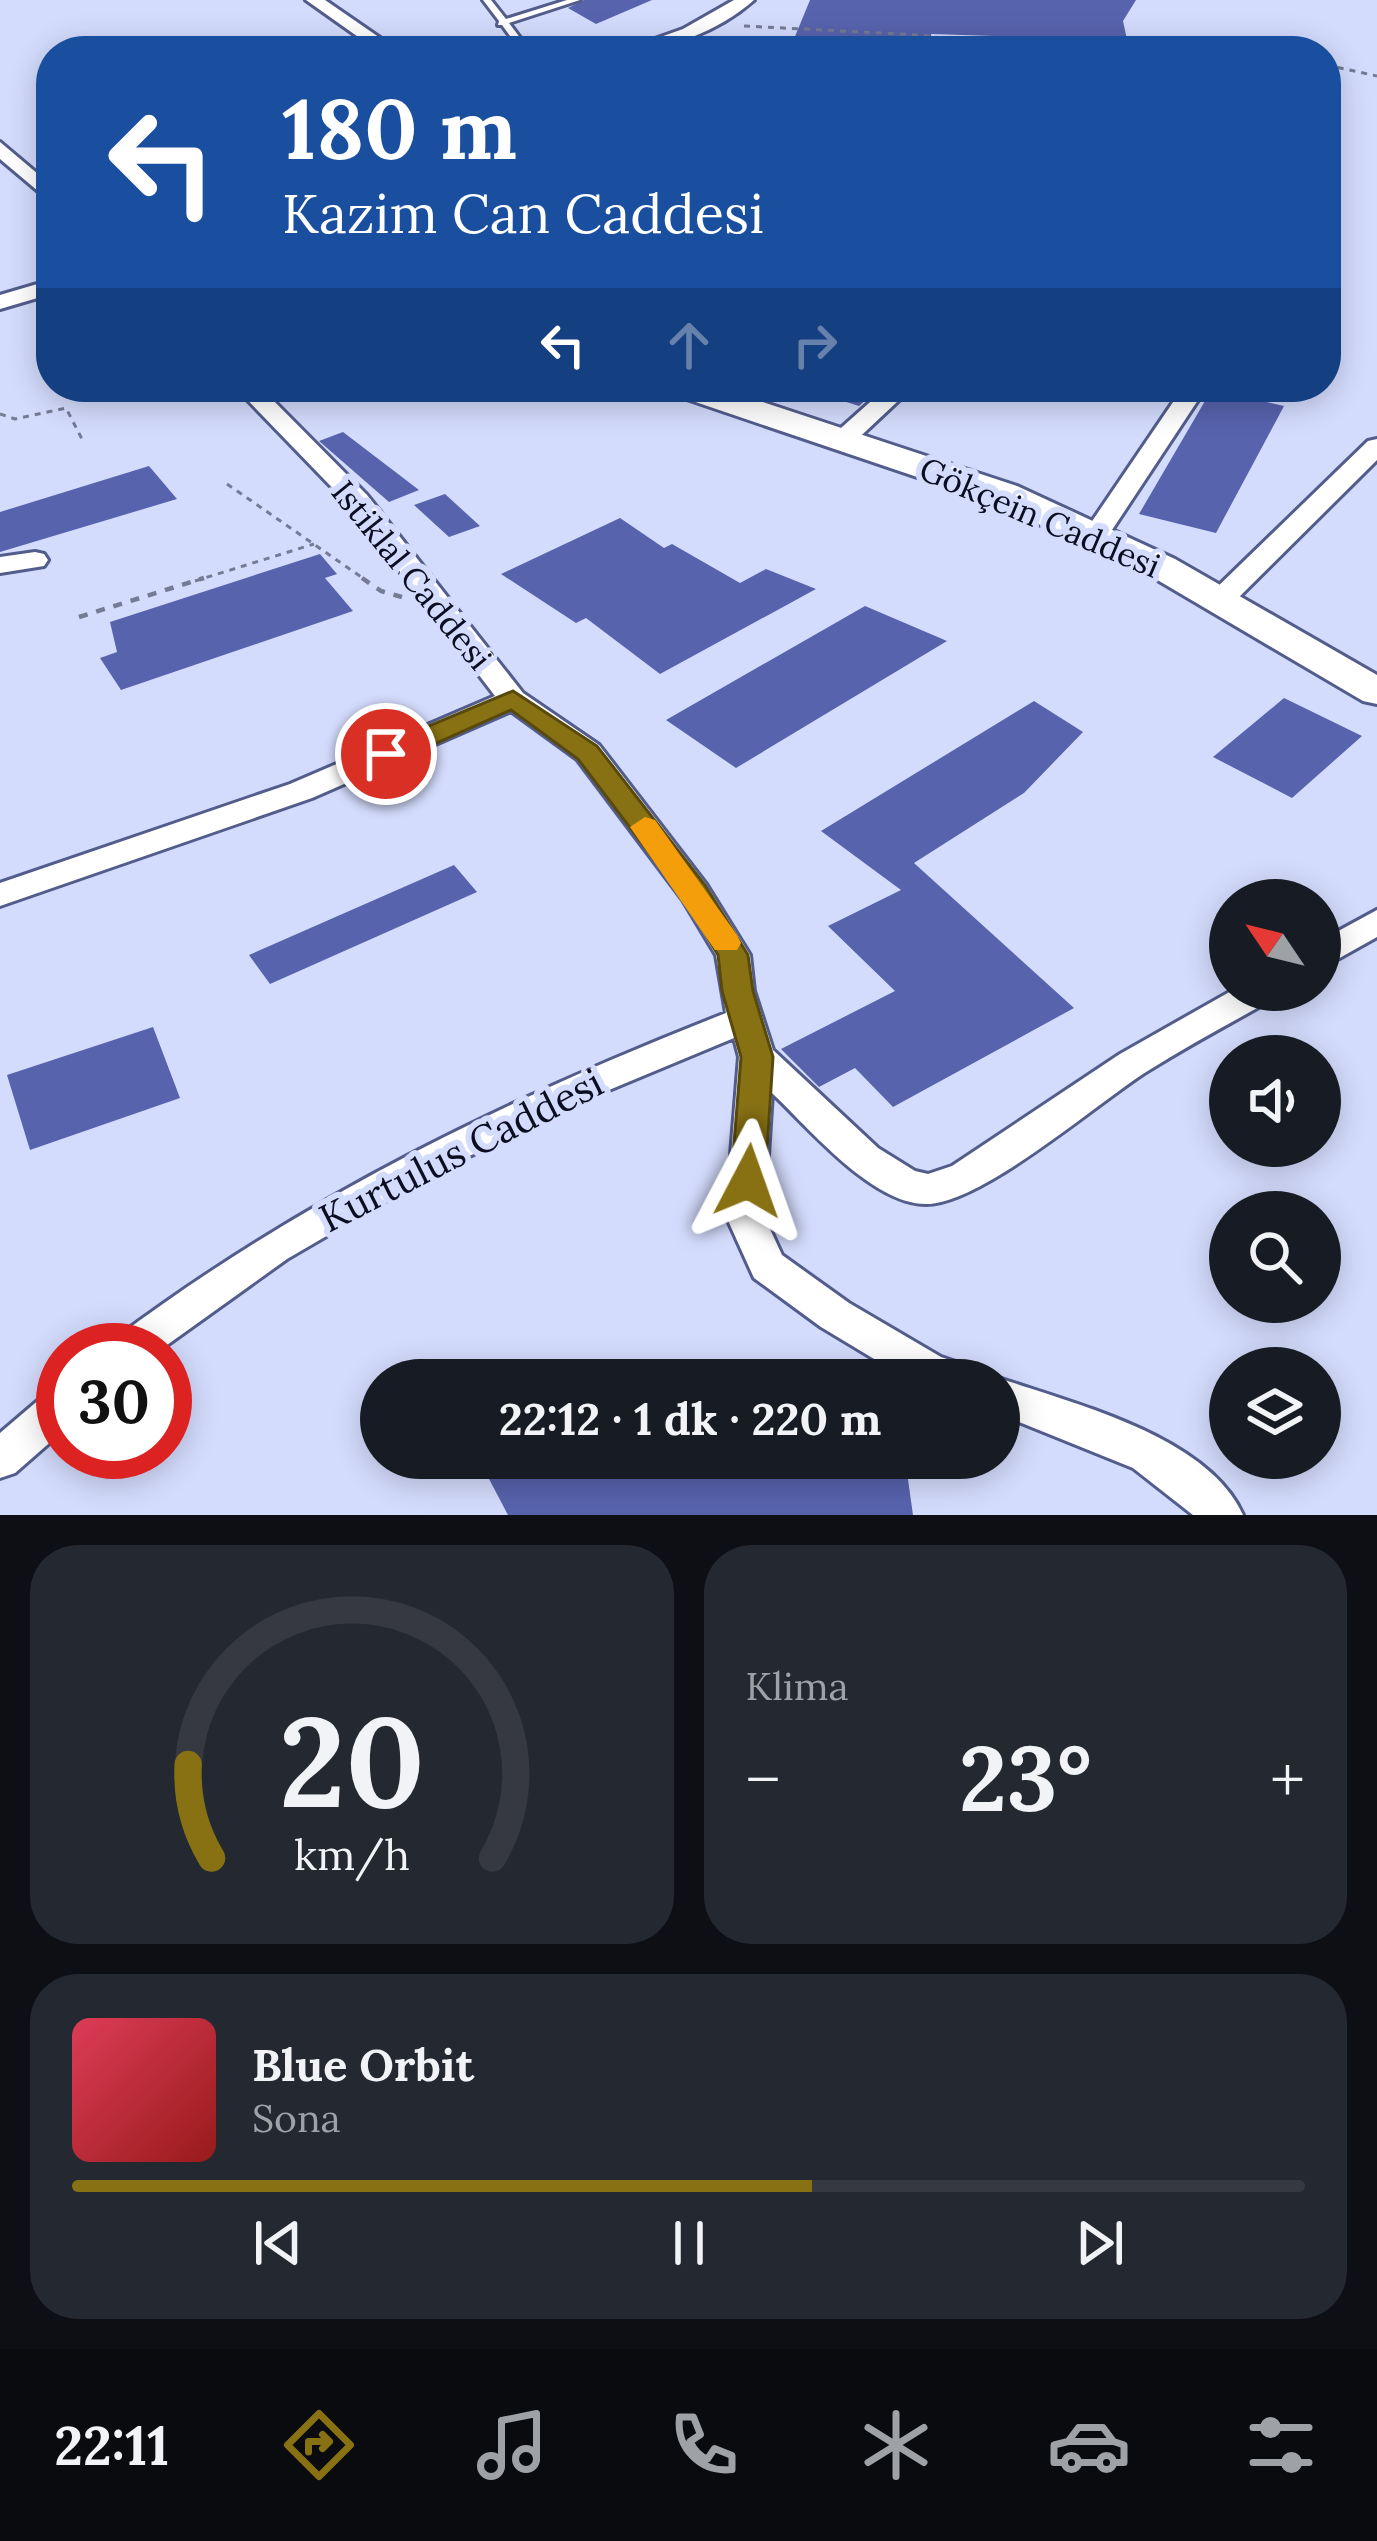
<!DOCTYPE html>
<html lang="tr">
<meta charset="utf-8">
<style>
:root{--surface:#171b24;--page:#242831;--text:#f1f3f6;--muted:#9ea1a6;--line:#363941;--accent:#887113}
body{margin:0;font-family:Lora,serif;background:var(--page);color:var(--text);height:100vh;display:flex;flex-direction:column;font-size:45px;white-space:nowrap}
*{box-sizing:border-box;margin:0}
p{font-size:39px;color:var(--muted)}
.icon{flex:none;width:66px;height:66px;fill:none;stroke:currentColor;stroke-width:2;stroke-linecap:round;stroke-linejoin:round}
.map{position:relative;height:1515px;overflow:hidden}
.sheet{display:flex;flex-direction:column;gap:30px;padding:30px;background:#0d0f14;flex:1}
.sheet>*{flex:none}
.guide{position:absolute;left:36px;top:36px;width:1305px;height:366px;border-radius:48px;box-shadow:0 6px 30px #0003;background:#1a4fa0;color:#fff;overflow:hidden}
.needle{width:78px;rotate:305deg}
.fabs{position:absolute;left:1209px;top:879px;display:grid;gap:24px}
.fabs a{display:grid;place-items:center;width:132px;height:132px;border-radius:50%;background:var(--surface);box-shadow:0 6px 30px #0003;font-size:60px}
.speed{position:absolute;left:36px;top:1323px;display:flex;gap:24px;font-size:60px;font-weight:700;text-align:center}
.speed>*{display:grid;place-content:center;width:156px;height:156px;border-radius:50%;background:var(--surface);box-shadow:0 6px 30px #0003;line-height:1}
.speed .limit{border:18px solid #d22;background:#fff;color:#111}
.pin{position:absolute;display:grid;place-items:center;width:102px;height:102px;color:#fff;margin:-51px;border:6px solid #fff;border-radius:50%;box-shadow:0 3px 12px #0007}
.me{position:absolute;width:132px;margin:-66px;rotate:4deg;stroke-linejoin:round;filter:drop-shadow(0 0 9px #0008)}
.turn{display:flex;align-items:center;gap:42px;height:252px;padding:0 48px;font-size:54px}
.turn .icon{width:156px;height:156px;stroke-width:2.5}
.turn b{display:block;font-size:84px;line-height:102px}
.lanes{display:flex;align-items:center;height:114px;padding:0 48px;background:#0003;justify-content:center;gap:60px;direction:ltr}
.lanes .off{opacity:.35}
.big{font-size:90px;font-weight:800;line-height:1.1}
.sheet .card{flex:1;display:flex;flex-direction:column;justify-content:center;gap:18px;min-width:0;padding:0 42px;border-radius:48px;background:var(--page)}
.sheet .dial{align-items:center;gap:0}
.dial svg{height:312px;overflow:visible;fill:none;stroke:var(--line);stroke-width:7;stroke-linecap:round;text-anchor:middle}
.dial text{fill:var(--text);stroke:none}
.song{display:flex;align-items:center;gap:36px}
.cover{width:144px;height:144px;border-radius:18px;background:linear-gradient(135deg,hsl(350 70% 55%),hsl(0 70% 35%))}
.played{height:12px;border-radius:6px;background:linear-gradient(90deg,var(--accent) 60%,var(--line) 60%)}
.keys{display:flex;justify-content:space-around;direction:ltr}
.heat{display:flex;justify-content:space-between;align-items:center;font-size:66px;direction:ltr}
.sheet .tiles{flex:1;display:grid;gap:30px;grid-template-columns:1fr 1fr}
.card:last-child{grid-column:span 2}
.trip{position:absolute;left:360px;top:1359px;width:660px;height:120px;border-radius:60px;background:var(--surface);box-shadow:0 6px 30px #0003;font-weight:800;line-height:120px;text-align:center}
.menu{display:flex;height:192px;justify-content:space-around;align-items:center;background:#090b0e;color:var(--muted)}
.menu .icon{width:84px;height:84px}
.menu .selected{color:var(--accent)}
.menu b{font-size:54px;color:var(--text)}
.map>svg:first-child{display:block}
.building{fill:#5763ad}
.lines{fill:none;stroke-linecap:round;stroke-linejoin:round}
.lane-casing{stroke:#535d8c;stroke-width:6}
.street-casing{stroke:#535d8c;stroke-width:6}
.secondary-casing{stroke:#535d8c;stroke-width:6}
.path-far1{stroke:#757b95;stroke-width:3;stroke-dasharray:6 6;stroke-linecap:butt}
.path{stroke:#757b95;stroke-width:4.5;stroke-dasharray:9 9;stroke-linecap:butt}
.lane{fill:#fff;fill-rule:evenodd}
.street{fill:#fff;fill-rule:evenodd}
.secondary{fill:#fff;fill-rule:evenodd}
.route{fill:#887113;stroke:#58490c;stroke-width:3}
.slow{fill:#f59e0b}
.labels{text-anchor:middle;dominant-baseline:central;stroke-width:12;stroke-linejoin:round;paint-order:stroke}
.street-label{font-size:33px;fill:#0b0e20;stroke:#d4dcfd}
.near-street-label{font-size:39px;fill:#0b0e20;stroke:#d4dcfd}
</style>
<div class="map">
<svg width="1377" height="1515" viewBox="0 0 1377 1515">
<rect width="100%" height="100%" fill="#d4dcfd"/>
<path class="building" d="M584 0H652L596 24 568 8Z
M810 0H1136L1123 21 1128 44 1022 46 994 41V36L931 34 933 51H789Z
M815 387H880L859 406 815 392Z
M1212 389 1284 406 1216 533 1139 514Z
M343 432 419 490 389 502 319 441Z
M149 466 177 499 0 552V512Z
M445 494 480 526 449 537 414 505Z
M620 518 664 548 672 544 740 583 766 569 816 589 660 674 586 618 576 623 501 574Z
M320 554 337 574 325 578 353 611 121 690 100 658 117 652 110 622Z
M865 606 947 641 736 768 666 720Z
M1284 698 1362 736 1292 798 1213 757Z
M1034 701 1083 732 1024 793 914 863 1074 1008 893 1107 855 1068 819 1087 781 1049 895 991 828 926 901 890 821 831Z
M454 865 477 892 270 984 249 955Z
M153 1027 180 1098 30 1150 7 1075Z
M478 1458H905L913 1515H508Z"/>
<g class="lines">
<defs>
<path id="lane" d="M483 0H491L506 19 567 0H580L509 23 530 51H521L502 25H498L499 21Z"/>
<path id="street" d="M306 0H325L399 51H378Z
M734 0H754C719 31 668 51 621 51L683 29Z
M0 142 51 185V202L0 159Z
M51 280V294L0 309V295Z
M235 387H260L367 495 523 693 599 745 706 884 750 955 754 991 773 1050 878 1148 915 1171 928 1174 952 1166 1120 1054 1233 990H1278L1273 999C1231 1023 1187 1046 1146 1072 1096 1104 981 1204 926 1204 872 1204 809 1128 772 1093L764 1216 782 1255 849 1303 941 1357 971 1367 977 1380H909L821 1327 754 1278 726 1216 739 1057 734 1038 597 1095 438 1171 287 1259 160 1350H110L116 1338C304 1197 509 1098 726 1013L716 955 683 900 577 759 511 711 312 798 0 906V883L290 784 495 696 349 505Z
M887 387H913L850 446H832V436Z
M1190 387 1202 394 1108 536 1095 544 1086 542 1082 536 1182 389Z
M1377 439V460L1229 607H1209L1205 601 1209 595 1368 441Z
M35 552 44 554 48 560 44 566 0 573V557Z
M1377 910V937L1320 969V941Z
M999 1378C1074 1404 1208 1436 1243 1515H1193L1133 1468 999 1414V1380H993Z
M63 1387V1431L15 1473 0 1478V1433L48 1392Z"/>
<path id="secondary" d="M668 387H717L1017 486 1175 559 1377 675V704L1363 701 1149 575 991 502 672 394Z"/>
</defs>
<use href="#lane" class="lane-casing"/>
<use href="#street" class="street-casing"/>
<use href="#secondary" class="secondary-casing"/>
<path class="path-far1" d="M744 26 920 35 1031 51
M1326 65 1377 76
M0 414 15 419 66 408 84 443
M227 484 367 581
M195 581 314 544"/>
<path class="path" d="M362 578 381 591 402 597
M79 617 204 578"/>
<use href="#lane" class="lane"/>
<use href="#street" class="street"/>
<use href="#secondary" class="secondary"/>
</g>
<path class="route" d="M513 691 597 746 705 885 748 955 753 991 773 1057 765 1181 760 1191 748 1195 736 1191 731 1181 741 1057 722 991 718 955 684 899 578 759 511 710 396 761 386 763 372 754 376 748Z"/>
<path class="slow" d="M645 817 655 820 737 935 741 943 737 950H715L630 827Z"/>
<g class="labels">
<g class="street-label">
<text transform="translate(1040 517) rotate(23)">Gökçein Caddesi</text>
<text transform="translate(412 575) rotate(51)">Istiklal Caddesi</text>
</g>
<g class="near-street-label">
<text transform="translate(461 1150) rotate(-27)">Kurtulus Caddesi</text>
</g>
</g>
</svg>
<div class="fabs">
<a><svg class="needle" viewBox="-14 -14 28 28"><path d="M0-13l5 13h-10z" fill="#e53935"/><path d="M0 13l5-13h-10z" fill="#9ea1a6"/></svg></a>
<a><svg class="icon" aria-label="sound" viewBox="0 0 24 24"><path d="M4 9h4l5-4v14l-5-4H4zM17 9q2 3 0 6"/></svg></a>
<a><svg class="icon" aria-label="search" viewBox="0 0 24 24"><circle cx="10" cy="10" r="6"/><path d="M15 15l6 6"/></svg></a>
<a><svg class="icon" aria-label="layers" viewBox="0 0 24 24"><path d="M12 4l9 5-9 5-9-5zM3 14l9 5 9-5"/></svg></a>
</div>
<div class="speed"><div class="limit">30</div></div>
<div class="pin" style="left:386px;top:754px;background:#d93025"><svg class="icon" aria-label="arrive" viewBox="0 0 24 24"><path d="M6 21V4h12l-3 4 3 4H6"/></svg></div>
<svg class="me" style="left:748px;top:1181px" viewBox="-20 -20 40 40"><path d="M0-17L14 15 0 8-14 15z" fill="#887113" stroke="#fff" stroke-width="4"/></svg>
<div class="trip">22:12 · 1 dk · 220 m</div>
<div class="guide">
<div class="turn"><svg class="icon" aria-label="left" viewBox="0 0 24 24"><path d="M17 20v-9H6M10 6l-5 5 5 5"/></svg><div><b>180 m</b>Kazim Can Caddesi</div></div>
<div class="lanes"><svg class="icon" aria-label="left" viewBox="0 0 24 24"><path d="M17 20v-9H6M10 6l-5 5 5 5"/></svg><svg class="icon off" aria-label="ahead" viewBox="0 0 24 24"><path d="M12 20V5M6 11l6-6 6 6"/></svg><svg class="icon off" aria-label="right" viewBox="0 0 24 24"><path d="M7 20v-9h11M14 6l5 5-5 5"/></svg></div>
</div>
</div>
<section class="sheet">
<div class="tiles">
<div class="card dial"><svg viewBox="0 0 100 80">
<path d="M14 69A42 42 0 1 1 86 69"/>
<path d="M14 69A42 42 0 0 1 8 45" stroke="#887113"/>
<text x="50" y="56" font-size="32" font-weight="700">20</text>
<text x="50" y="72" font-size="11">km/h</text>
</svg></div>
<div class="card"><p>Klima</p>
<div class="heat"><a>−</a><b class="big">23°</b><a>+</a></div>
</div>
<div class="card">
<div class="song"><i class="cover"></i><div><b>Blue Orbit</b><p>Sona</p></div></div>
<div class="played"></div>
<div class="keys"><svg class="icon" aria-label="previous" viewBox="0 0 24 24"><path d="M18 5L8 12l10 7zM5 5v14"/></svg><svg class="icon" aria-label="pause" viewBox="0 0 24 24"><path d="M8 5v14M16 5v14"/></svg><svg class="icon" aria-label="next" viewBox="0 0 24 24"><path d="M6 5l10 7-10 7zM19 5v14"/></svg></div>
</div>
</div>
</section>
<nav class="menu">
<b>22:11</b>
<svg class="icon selected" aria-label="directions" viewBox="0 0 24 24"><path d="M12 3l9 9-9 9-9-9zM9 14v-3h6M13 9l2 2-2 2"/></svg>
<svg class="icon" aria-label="music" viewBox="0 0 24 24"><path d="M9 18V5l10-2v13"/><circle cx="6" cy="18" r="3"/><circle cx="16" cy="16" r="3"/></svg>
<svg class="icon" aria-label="phone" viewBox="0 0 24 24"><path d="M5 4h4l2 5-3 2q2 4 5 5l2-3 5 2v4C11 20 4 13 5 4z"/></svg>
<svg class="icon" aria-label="climate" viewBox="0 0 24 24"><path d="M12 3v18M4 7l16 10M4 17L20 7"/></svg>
<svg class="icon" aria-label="car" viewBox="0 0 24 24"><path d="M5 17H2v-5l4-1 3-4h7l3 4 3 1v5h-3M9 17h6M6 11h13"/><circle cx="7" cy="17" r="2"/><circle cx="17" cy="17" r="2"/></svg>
<svg class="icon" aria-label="filters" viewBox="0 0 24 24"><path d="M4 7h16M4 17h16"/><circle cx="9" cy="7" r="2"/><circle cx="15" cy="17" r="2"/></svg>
</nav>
